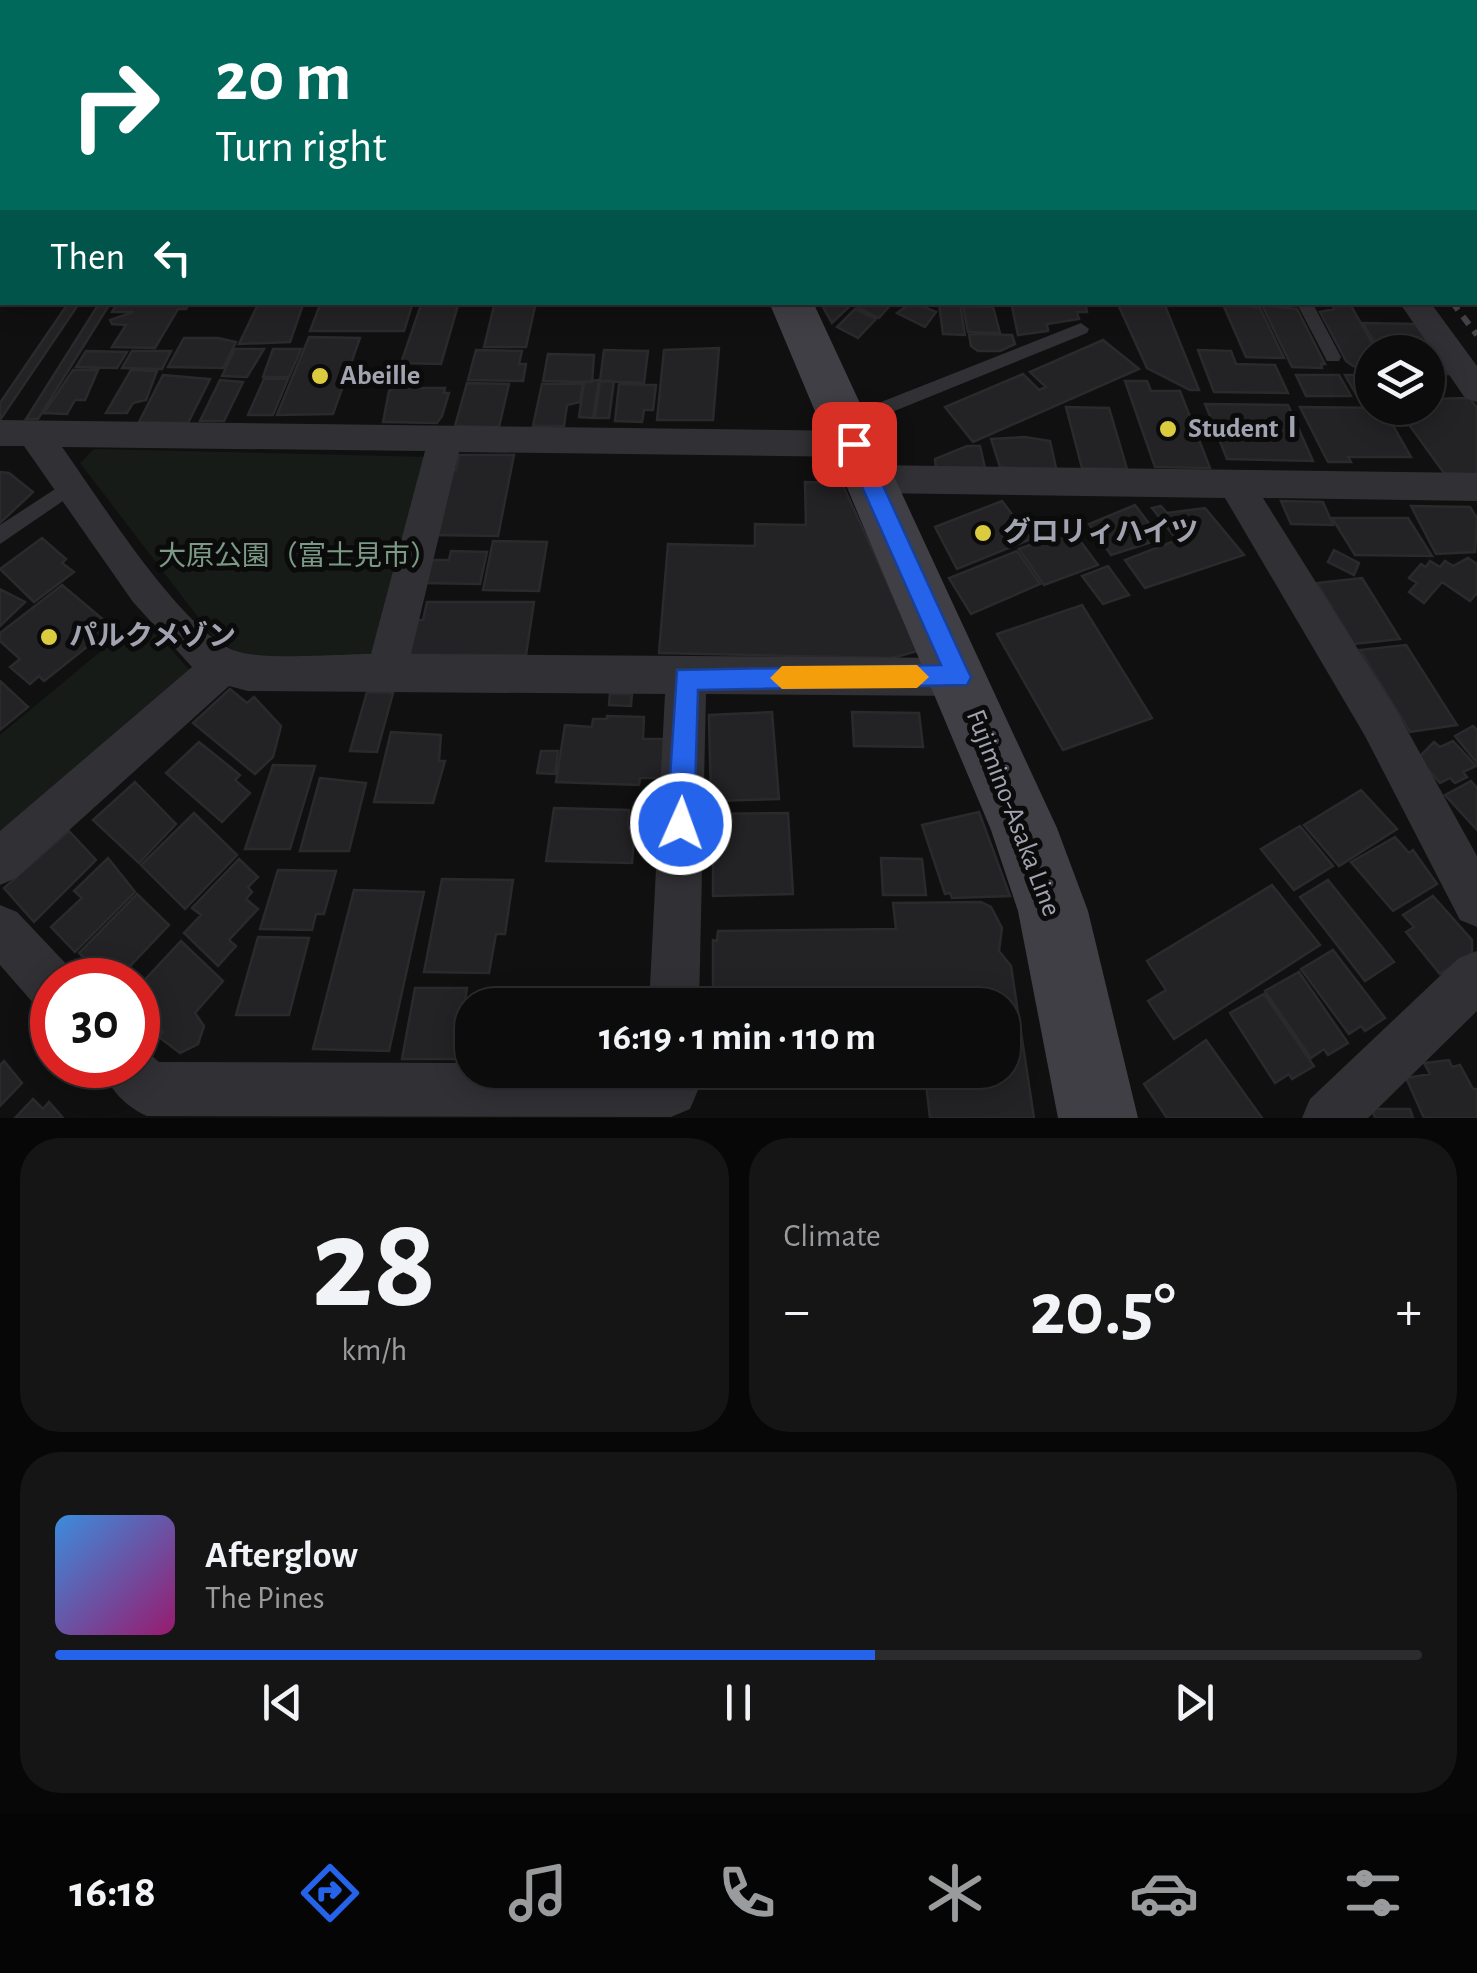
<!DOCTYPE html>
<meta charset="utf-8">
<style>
:root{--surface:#0c0c0d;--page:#151516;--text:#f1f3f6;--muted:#9a9b9d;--line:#2c2c2e;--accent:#2563eb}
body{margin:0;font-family:"Alegreya Sans","Noto Sans JP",sans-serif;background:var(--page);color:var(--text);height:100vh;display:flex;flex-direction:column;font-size:38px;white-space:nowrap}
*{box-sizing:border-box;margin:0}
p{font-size:32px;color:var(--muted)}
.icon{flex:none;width:55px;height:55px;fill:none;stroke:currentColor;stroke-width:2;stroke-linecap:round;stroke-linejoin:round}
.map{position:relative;height:1118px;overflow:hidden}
.details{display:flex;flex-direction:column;gap:20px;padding:20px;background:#070707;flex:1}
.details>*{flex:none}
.banner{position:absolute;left:0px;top:0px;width:1478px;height:305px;box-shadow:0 5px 25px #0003,0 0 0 2px var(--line);background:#00695c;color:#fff;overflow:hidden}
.fabs{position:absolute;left:1355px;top:335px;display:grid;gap:20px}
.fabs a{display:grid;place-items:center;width:90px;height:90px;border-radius:50%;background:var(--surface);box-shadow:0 5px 25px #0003,0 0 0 2px var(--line);font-size:50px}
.speed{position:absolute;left:30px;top:958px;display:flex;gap:20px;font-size:50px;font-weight:700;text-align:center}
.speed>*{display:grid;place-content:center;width:130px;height:130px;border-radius:50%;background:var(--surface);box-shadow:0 5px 25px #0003,0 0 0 2px var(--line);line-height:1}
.speed .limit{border:15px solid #d22;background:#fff;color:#111}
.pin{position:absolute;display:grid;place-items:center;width:85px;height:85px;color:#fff;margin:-42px;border-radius:20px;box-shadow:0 5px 15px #0006}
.me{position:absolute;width:110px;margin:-55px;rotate:2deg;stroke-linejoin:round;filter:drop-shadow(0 0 8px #0008)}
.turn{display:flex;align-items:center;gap:35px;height:210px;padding:0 50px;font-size:45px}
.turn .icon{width:130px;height:130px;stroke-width:2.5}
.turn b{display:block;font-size:70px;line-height:85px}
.then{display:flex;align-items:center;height:95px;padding:0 50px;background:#0003;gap:20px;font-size:38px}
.big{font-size:75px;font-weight:700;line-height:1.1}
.details .tile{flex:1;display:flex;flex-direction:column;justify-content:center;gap:15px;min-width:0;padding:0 35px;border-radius:40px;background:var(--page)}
.details .dial{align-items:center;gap:0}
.dial b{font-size:130px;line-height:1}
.song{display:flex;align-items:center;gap:30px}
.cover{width:120px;height:120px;border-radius:15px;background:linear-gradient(135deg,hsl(210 70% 55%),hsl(320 70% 35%))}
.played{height:10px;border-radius:5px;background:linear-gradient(90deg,var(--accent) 60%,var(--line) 60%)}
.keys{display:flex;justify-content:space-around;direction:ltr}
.heat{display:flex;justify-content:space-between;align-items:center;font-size:55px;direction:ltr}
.details .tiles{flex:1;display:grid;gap:20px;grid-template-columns:1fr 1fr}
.tile:last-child{grid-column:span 2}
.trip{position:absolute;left:455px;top:988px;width:565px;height:100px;border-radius:40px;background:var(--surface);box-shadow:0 5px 25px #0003,0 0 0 2px var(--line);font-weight:700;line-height:100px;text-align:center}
.menu{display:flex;height:160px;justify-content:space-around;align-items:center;background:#050505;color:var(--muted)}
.menu .icon{width:70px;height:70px}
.menu .selected{color:var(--accent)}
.menu b{font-size:45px;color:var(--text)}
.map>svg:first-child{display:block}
.green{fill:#161b18}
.building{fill:#232325;stroke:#2a2a2c;stroke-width:2.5}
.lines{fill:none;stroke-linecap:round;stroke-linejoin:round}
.service{fill:#313135;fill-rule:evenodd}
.minor{fill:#313135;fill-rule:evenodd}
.secondary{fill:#3f3f45;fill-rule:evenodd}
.rail{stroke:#44444a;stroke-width:6;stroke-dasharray:10 8;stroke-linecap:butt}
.route{fill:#2563eb;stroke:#184099;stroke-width:2.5}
.slow{fill:#f59e0b}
.poi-dot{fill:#dbcb3e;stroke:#0b0b0c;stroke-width:4}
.labels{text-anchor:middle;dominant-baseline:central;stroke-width:10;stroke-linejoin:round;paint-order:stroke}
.poi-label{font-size:28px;font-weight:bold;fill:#a2a3b0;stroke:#0b0b0c;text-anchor:start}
.park-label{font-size:28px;fill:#7b9984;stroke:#0b0b0c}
.street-label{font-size:28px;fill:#a2a3b0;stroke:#0b0b0c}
</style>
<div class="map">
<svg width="1477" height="1118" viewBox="0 0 1477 1118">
<rect width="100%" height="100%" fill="#101011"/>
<path class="green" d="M94 449 430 457 380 663 240 655 211 634 80 463Z
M142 617 192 673 0 839V735Z"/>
<path class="building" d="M69 302H80L0 420V403Z
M100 302H111L38 419H26Z
M118 302H190L186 309H178L155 348 112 347 126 325 112 324 110 320 134 312H112Z
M259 302H304L290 342 239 344Z
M321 302H413L404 331H310Z
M422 302H459L441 364 401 363Z
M495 302H536L526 347H484Z
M820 302H854L832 323Z
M862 302H893L879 318 857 307Z
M912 302 936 312 925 327 897 313Z
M1011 302H1085L1087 312H1077L1079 319 1047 324 1048 331 1018 335Z
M1117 302 1164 303 1199 390H1190L1147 368Z
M1222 302 1260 308 1284 358 1246 357Z
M1331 303 1350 304 1377 352H1372V367L1353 366 1346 361 1320 312 1334 309Z
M939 304H960L965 335 943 334Z
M1262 305 1297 309 1325 364H1321L1322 368 1292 367Z
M963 306 993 307 1000 333 968 332Z
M855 309 876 319 858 338 837 327Z
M1363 323 1417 324 1448 374H1428V352H1380Z
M969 334 1012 335 1015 344 1000 351H978L971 346Z
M309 337 360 338 333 414 277 415Z
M184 338H218L236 342 223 368 168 367Z
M1103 340 1139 369 973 442 945 407 1023 374 1039 390 1046 387 1030 372Z
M719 348 713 420H657L664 350Z
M235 349H264L247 377 222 376Z
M273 349H301L289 377H263Z
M476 350 522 351 519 364H526L523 381 468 380Z
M604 350 648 351 644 383 600 381Z
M1198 350 1231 351 1236 364 1275 365 1288 393 1214 392Z
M86 351 127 352 117 368 76 367Z
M132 351H171L162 369 122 368Z
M548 354 594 355 592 382 543 381Z
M73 370H98L85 400H75L67 414 44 413Z
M131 370 157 371 146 400 133 403 127 413H106Z
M163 375 210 379 188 423 139 422Z
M1296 375H1339L1351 396H1306Z
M1345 375H1372V397L1357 396Z
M264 379H288L273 415H248Z
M220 380 243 382 224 421H200Z
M599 380 593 418 579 417 584 382Z
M600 381H614L609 418H595Z
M1125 381H1147L1151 391H1180L1210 468 1155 467Z
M467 383 509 384 499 427 455 426Z
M542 384H583L580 402 567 405 564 426H533Z
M619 384 656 385 653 410H644L642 422 615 421Z
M394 388H445L444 393H449L442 416 437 423 383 422 389 391Z
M1470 398 1477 408V474L1444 473 1397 408H1428V399Z
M1205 404 1288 405 1313 461 1227 459Z
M1066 407 1109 408 1127 469 1082 468Z
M1300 407 1383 408 1411 457H1348L1351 462H1328Z
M1025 437 1050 441 1057 472 1000 467 991 439Z
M967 446H980L985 468H936L935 459Z
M459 455H514L498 536 431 535 449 470H456Z
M0 472 9 473 33 492 0 523Z
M805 482 842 483 918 651 892 658 659 653 668 544 755 546V524L806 525Z
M1002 501 1031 539 957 569 935 527Z
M1281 501 1323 502 1333 525 1291 524Z
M1135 505 1157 534 1144 538 1149 543 1111 555 1089 524Z
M1161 506 1167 513 1205 508 1244 555 1145 588 1125 560 1177 540 1152 508Z
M1411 506 1470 507 1477 518 1475 552 1436 554Z
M1332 518H1408L1432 556 1355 555Z
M1072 530 1098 565 1044 585 1019 549Z
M42 538 66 559 62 563 74 572 34 602 0 569Z
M493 541 547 542 539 591 483 590Z
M1334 550 1359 563 1354 575 1328 562Z
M451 551 487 552 480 584 423 583 429 560H449Z
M1017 551 1040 584 971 614 949 578Z
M1468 558 1477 564V593L1470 601 1442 582 1424 603 1409 592 1417 583 1409 578 1421 564 1426 567 1430 561 1440 567 1445 561 1453 566Z
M1108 566 1129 595 1103 604 1082 576Z
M1362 578 1400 639 1354 644 1317 583Z
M62 585 112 627 44 681 39 676 30 684 10 667 20 659 0 641V633Z
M0 589 25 602 0 626Z
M427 602H534L526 655H407L416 620H423Z
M1082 605 1152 718 1063 750 997 634Z
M1406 645 1457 725 1410 732 1360 650Z
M0 681 28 707 0 730Z
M230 689 247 703 254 697 281 726 273 757 255 774 193 723Z
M367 692 393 693 377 752 350 751Z
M610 694H632L631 706 609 705Z
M772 712 779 799 711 801 709 715Z
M852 712 919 713 923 747 854 746Z
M607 716 644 717 643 739H666L663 778H640L639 785 556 782 565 725 592 727 593 719H607Z
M1473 726 1477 730V763L1455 736Z
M391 732 441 735 439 761H445L433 803 374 802Z
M1453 741 1476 766 1463 772 1467 777 1455 783 1450 778 1440 783 1418 758 1434 742 1440 747Z
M199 742 240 775 235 780 250 793 222 822 166 773Z
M541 751H558L555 774 537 773Z
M273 765 315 766 290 849H245Z
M320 778 366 783 349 851H300Z
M1471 781 1477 788V830L1445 795Z
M135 782 176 824 139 863 93 820Z
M1361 790 1397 829 1339 866 1304 825Z
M554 808 629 810 628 828H635L632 863 546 861Z
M979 812 1010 896 952 898 950 893 945 894 922 825Z
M194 813 237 855 185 909 141 865Z
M788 813 793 894 713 896V814Z
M1300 826 1333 866 1294 890 1261 849Z
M69 831 96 860 34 922 4 888Z
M1395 837 1409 853 1413 850 1437 884 1393 911 1351 862Z
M108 858 135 892 75 952 51 927 82 898 74 891Z
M881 858 922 859 926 895H883Z
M239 859 258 877 248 887 252 892 246 899 258 909 229 940 236 946 218 966 184 933 201 915 192 908Z
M278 870 336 871 324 914H316L312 930 260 929Z
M442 879 513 880 505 934H496L489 973 424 972Z
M1328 880 1394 962 1365 981 1300 897Z
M1272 885 1320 945 1174 1039 1148 1001 1166 990 1147 961Z
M354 890 424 892 389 1051 313 1049Z
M137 894 169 925 117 980 101 963 95 969 79 953Z
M1433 896 1472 940V953L1440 974 1406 932 1414 927 1403 915Z
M981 902 991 907 1002 928 999 951 1011 966 1034 1118H930L925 1075 892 1076V1070H1002V1005H713V940L717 941 718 931 896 929 893 903Z
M258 937 309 938 289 1015H236Z
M181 941 223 981 195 1013 204 1026 198 1044 180 1053 159 1037 163 1032 138 1006V987Z
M1333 950 1385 1018 1365 1031 1361 1026 1349 1034 1301 969Z
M1299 972 1348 1043 1328 1055 1324 1049 1311 1058 1265 991Z
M415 988H467L456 1059H402Z
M1264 994 1314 1066 1292 1079 1289 1074 1275 1083 1230 1013Z
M1206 1040 1262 1118H1167L1144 1084Z
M1449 1060 1452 1067 1460 1065 1473 1089H1477V1118H1424L1406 1078 1430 1074 1424 1063Z
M4 1061 22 1083 0 1106V1065Z
M33 1099 43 1109 49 1102 63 1118H15Z
M1372 1109H1410L1413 1118H1375Z"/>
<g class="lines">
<path class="service" d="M1296 302H1312L1341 357 1339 361H1327Z
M1081 323 1089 329 1087 333 850 429H838L835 424 838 419Z
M72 478 79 480 81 485 79 490 0 544V525Z"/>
<path class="minor" d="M437 0H459V2H438Z
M842 0H864L866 2H844Z
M1006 0H1028L1030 2H1008Z
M1158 0H1181L1183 2H1160Z
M1281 0H1303L1304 2H1283Z
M1427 0H1450L1452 2H1429Z
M1475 29 1477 30V45L1475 44Z
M0 40H2V54H0Z
M0 133 2 134V149H0Z
M1475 136H1477V152H1475Z
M2 172V190L0 191V173Z
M1475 248H1477V268H1475Z
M0 258H2V276H0Z
M1399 302H1430L1477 366V402L1465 398Z
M0 420 854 431 866 435 871 444 866 453 854 457 459 452 411 654 959 658 973 664 979 677 973 690 959 696 706 694 699 1005H649L665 694 248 691 229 686 16 878 0 885V831L192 667 133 602 24 446H0ZM62 447 425 451 371 654C340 654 258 661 233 650 179 627 98 497 62 447Z
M870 465 1477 473V501L1263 498 1395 708 1477 856V927L1460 920 1365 736 1225 498 870 493 858 489 852 479 858 469Z
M0 905 17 912 70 968 75 980H52V1011L34 1004 0 965Z
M1477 951V1011L1368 1118H1302L1310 1099 1459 958Z
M138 1044 159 1062 472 1063V1070H687L698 1090 690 1109 671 1117 147 1116C123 1105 110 1089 100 1065H138Z"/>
<path class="secondary" d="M643 0H673L675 2H644Z
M769 302H813L1057 828 1088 911 1138 1118H1058L1018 911 991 830Z"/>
<path class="rail" d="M1452 302 1477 335"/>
</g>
<path class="route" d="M854 436 864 444 967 669 971 677 967 685 698 690 694 824 690 833 681 837 671 833 667 824 677 670 941 665 843 444Z"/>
<path class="slow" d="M917 665 929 677 917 688 782 689 770 678 782 666Z"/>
<g class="poi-dot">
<circle cx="320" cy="376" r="10"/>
<circle cx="1168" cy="429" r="10"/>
<circle cx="983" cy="533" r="10"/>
<circle cx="49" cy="637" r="10"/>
</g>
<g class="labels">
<g class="poi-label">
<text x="340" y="376">Abeille</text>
<text x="1188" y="429">StudentⅠ</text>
<text x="1003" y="533">グロリィハイツ</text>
<text x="69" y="637">パルクメゾン</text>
</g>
<g class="park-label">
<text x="298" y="557">大原公園（富士見市）</text>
</g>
<g class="street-label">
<text transform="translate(1013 813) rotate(69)">Fujimino-Asaka Line</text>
</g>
</g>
</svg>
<div class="fabs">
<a><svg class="icon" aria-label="layers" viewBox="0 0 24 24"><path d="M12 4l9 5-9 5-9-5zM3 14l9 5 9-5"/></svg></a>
</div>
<div class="speed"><div class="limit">30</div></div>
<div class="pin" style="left:854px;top:444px;background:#d93025"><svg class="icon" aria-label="arrive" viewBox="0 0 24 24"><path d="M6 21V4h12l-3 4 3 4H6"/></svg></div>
<svg class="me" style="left:681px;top:824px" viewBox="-20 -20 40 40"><circle r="17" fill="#2563eb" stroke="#fff" stroke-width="3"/><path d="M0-11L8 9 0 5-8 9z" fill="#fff"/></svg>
<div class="trip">16:19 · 1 min · 110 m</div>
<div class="banner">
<div class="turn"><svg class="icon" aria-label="right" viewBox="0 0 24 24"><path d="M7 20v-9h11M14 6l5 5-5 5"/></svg><div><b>20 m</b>Turn right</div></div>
<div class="then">Then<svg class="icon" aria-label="left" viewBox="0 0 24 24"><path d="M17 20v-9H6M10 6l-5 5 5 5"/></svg></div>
</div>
</div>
<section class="details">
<div class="tiles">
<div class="tile dial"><b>28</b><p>km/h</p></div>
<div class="tile"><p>Climate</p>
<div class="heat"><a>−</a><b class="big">20.5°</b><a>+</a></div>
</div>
<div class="tile">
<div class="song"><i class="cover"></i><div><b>Afterglow</b><p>The Pines</p></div></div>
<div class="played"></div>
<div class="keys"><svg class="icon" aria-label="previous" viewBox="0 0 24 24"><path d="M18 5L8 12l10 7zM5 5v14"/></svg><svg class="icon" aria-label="pause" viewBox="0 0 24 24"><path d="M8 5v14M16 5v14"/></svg><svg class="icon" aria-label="next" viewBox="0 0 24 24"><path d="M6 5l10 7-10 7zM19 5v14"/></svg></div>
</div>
</div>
</section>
<nav class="menu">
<b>16:18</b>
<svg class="icon selected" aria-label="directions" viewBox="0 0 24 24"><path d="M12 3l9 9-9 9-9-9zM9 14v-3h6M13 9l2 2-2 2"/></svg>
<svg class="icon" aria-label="music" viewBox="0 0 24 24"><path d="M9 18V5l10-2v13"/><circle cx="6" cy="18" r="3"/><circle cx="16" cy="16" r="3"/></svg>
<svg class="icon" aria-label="phone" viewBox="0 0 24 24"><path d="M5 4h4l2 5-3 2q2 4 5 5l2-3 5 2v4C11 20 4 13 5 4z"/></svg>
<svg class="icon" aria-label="climate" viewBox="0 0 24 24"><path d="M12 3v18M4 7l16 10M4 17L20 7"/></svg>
<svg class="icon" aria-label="car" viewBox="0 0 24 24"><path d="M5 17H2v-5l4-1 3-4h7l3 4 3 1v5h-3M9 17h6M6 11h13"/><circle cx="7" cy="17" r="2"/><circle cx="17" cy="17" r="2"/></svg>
<svg class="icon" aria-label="filters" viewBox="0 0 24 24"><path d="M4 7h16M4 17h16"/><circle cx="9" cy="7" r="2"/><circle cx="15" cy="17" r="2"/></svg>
</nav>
